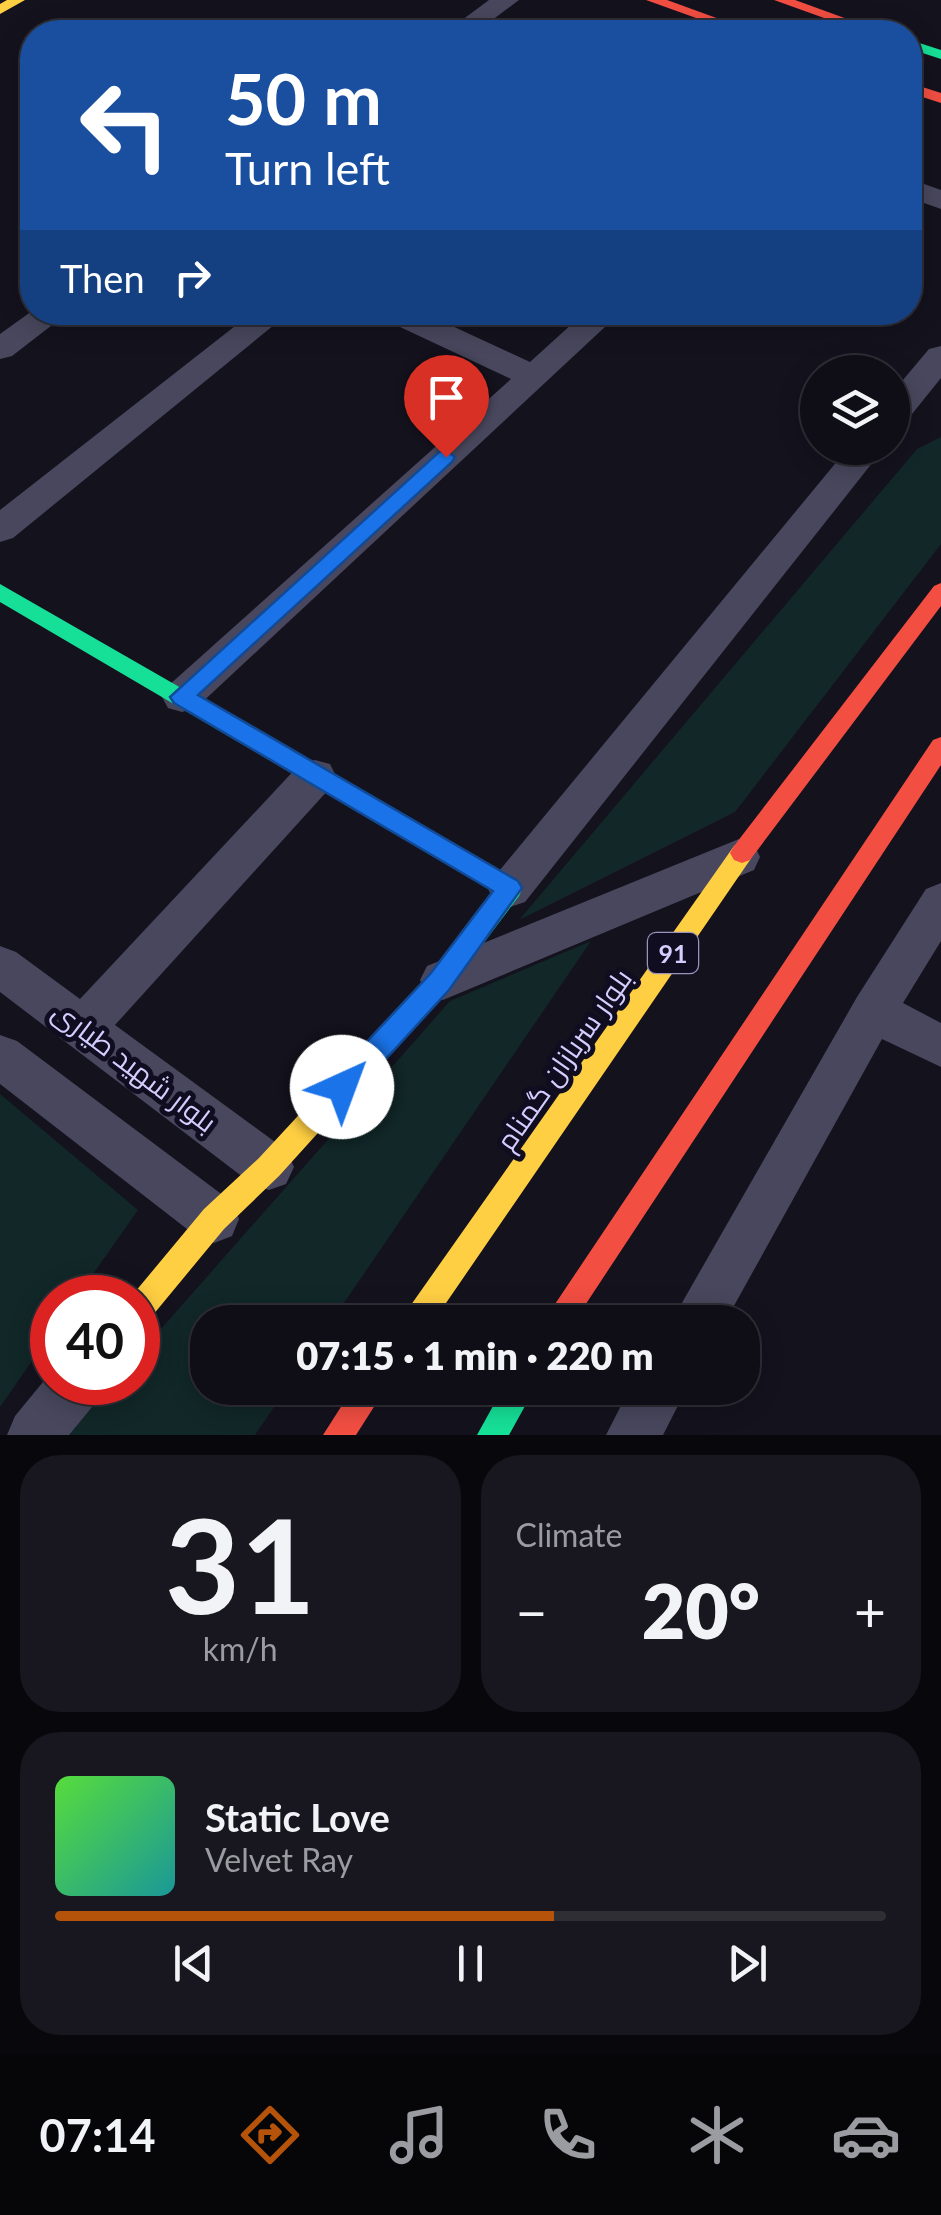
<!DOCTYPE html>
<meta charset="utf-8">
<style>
:root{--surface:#0f0e16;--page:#18171f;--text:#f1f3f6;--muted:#9b9ca1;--line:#2f2e35;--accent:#b45309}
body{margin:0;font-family:Lato,Cairo,sans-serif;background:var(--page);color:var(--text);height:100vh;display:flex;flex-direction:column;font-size:38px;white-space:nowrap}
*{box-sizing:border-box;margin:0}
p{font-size:32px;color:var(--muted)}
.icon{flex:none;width:55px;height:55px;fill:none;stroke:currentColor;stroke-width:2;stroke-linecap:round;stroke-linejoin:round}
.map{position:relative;height:1435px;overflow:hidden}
.details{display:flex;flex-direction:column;gap:20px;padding:20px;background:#08080c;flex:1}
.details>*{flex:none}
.top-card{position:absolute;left:20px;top:20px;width:902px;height:305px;border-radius:40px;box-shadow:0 5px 25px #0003,0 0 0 2px var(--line);background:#1a4fa0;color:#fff;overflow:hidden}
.controls{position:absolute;left:800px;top:355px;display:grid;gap:20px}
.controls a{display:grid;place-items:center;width:110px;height:110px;border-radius:50%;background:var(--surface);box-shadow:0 5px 25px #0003,0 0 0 2px var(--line);font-size:50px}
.speed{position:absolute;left:30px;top:1275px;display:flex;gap:20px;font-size:50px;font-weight:700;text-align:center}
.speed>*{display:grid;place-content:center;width:130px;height:130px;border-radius:50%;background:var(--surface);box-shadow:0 5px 25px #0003,0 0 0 2px var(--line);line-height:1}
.speed .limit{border:15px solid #d22;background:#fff;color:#111}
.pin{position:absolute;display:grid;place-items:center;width:85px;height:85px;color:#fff;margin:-102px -42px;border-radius:50% 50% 50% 0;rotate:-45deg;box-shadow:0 0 10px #0007}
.pin .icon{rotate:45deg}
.me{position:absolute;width:110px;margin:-55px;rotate:43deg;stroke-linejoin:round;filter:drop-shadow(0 0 8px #0008)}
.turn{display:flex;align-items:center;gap:35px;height:210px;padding:0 40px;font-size:45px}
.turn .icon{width:130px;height:130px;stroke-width:2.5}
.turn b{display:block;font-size:70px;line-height:85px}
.then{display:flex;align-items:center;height:95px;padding:0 40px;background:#0003;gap:20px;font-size:38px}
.big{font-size:75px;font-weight:800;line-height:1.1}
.details .widget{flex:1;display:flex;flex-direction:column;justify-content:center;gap:15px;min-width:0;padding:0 35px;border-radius:40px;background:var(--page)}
.details .dial{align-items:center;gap:0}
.dial b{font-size:130px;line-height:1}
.song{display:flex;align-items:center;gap:30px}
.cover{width:120px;height:120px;border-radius:15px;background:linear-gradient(135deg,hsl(110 70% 55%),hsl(180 70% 35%))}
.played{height:10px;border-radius:5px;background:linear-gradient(90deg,var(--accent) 60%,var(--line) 60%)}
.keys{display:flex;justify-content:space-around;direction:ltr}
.heat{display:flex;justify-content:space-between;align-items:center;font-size:55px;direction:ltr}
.details .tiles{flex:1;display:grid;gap:20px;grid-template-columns:1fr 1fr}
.widget:last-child{grid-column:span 2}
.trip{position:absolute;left:190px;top:1305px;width:570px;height:100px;border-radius:40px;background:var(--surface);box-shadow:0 5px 25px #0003,0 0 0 2px var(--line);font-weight:800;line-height:100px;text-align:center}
.menu{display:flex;height:160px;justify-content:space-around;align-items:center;background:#060609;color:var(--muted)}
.menu .icon{width:70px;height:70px}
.menu .selected{color:var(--accent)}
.menu b{font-size:45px;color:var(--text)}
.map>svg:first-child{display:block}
.green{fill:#112728}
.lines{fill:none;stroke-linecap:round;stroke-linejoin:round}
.street{fill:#48475d;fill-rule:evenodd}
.fast{fill:#16e098;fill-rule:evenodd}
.slow{fill:#ffcf43;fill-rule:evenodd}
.jam{fill:#f24e42;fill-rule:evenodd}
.route{fill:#1a73e8;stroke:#114b97;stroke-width:2.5}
.labels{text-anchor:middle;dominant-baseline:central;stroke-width:10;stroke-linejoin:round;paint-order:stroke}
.shield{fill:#110d21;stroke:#9a94bc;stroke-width:2.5}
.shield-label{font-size:25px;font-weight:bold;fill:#d4cefe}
.street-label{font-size:28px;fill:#d4cefe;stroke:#110d21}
</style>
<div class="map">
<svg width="941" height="1435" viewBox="0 0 941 1435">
<rect width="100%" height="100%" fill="#14121d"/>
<path class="green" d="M941 437V544L735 812 519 920 917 449Z
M591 941 331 1322H208V1388H287L255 1435H67L113 1383 138 1382V1355L450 1001Z
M0 1094 138 1210 77 1297 52 1298V1332L0 1407Z"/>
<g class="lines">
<path class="street" d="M489 0H519L476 32H446Z
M910 179 941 190V209L910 198Z
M32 311 69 312 12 356 0 359V334Z
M253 312H283L285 316 13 538 0 542V510Z
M378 312H422L530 362 585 312H621L196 708 182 712 168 708 162 697 168 686 511 379 383 319Z
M941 346V378L904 424 892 427V393L929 349Z
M848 448H884L525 902 510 907 495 902 488 889 495 876Z
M315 760 330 764 336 776 330 788 115 1025 286 1150 294 1167 286 1184 269 1190 252 1184 0 992V946L16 952 80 999 300 764Z
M739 839 754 844 760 857 754 870 443 1000 427 994 420 980 427 966Z
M941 883V941L903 1003 941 1023V1067L882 1039 725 1322H671L857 997 926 889Z
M0 1035 17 1041 232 1202 239 1219 232 1236 214 1243 196 1236 0 1084Z
M52 1371V1382H104L97 1401 69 1435H7L15 1416Z
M630 1388H687L663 1435H606Z"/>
<path class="fast" d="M910 40 941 50V59L910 49Z
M0 584 519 882 522 889 519 896 449 989 374 1071 365 1074 356 1071 352 1062 356 1053 431 973 494 892 0 602Z
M503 1388H535L509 1435H477Z"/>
<path class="slow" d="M7 0H25L0 14V4Z
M742 843 750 846 754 853 750 860 433 1322H402L406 1312 734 846Z
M365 1050 374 1053 378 1062 374 1071 279 1176 224 1229 148 1321 138 1325V1298H130L204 1209 259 1158 356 1053Z"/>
<path class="jam" d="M646 0H667L755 32H735Z
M774 0H795L883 32H863Z
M910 83 941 93V103L910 93Z
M941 583V606L750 860 742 863 734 860 730 853 734 846 934 586Z
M941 737V765L574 1322H543L933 740Z
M353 1388H386L356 1435H323Z"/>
</g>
<path class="route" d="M446 450 455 457 452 462 198 695 518 881 522 888 449 990 352 1096 342 1100 333 1096 329 1087 333 1078 431 973 493 891 174 703 170 697 439 452Z"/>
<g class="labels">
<rect class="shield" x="648" y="933" width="50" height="40" rx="8"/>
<g class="shield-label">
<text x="673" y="953">91</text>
</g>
<g class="street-label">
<text transform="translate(563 1059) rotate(-55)">بلوار سربازان گمنام</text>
<text transform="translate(135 1066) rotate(37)">بلوار شهید طیاری</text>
</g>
</g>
</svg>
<div class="controls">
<a><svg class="icon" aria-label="layers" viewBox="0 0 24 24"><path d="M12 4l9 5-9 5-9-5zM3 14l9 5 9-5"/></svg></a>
</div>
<div class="speed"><div class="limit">40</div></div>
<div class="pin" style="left:446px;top:457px;background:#d93025"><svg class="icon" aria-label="arrive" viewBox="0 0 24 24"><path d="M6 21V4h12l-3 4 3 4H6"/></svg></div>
<svg class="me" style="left:342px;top:1087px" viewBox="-20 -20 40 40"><circle r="19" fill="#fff"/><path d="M0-13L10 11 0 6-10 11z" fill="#1a73e8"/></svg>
<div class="trip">07:15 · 1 min · 220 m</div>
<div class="top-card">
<div class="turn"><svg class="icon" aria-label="left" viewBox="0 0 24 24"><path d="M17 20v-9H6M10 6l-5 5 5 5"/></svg><div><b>50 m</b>Turn left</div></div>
<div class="then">Then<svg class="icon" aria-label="right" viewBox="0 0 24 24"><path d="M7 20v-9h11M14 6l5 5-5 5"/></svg></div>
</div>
</div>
<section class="details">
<div class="tiles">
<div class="widget dial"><b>31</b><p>km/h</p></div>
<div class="widget"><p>Climate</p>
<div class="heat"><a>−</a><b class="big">20°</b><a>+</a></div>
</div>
<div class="widget">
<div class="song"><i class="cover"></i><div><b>Static Love</b><p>Velvet Ray</p></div></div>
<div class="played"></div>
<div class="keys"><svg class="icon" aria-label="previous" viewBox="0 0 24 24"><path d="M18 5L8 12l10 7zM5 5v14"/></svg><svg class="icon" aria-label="pause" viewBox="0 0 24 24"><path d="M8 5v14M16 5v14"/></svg><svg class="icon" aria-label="next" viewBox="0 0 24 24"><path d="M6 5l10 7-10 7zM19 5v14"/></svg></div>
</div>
</div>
</section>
<nav class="menu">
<b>07:14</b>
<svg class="icon selected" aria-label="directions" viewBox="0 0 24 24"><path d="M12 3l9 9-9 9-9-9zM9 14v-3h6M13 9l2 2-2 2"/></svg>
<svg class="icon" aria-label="music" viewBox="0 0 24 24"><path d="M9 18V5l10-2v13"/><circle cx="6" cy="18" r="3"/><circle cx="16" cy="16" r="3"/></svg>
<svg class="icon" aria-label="phone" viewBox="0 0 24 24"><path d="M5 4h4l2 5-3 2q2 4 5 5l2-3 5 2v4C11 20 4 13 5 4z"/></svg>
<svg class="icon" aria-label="climate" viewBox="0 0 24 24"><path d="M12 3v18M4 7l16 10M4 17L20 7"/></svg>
<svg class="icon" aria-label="car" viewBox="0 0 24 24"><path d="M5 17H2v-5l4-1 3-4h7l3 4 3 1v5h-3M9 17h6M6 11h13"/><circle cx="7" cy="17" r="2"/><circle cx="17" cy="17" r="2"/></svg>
</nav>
